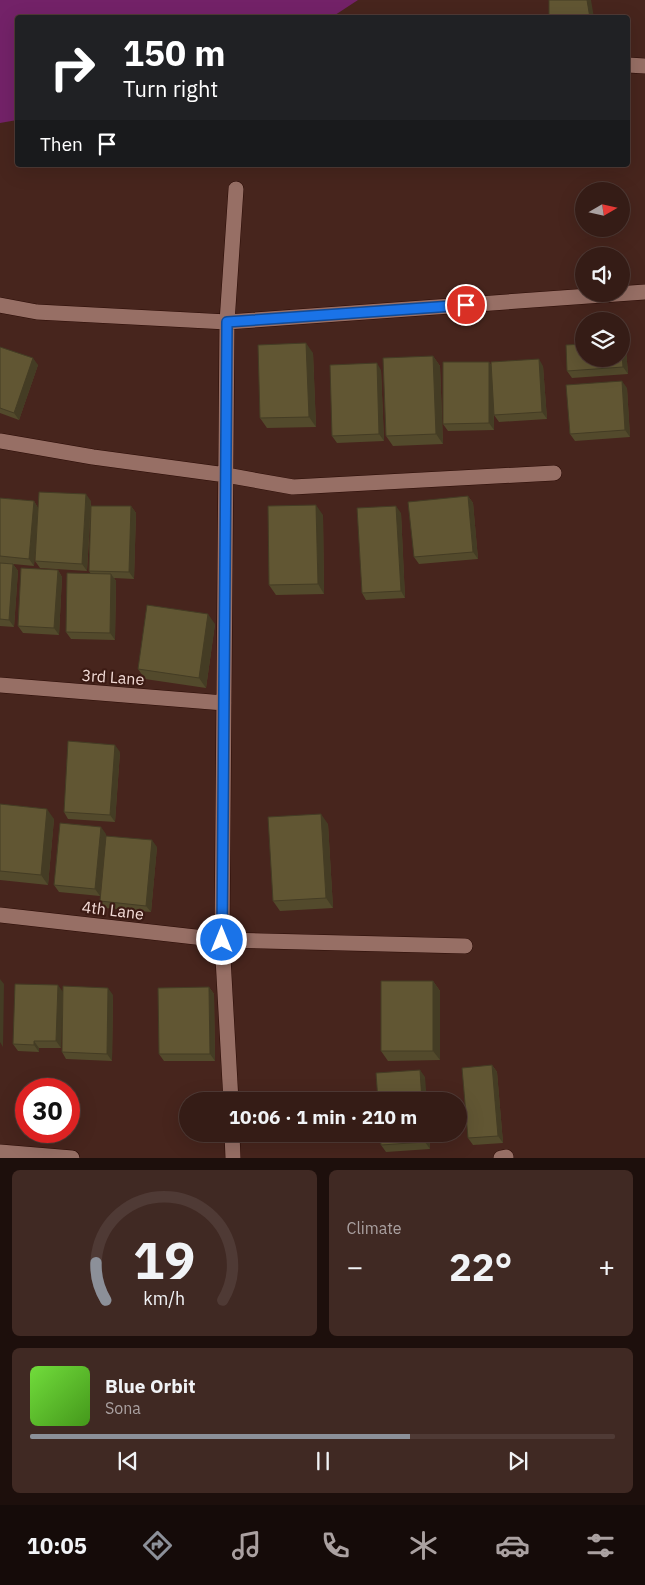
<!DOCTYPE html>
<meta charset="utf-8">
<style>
:root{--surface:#351c16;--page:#402923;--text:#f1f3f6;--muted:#aaa1a1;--line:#4f3a35;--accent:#8c9099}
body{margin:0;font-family:"IBM Plex Sans",sans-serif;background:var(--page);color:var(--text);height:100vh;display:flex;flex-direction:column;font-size:19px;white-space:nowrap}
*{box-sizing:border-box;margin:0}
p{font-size:16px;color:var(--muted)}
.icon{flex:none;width:28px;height:28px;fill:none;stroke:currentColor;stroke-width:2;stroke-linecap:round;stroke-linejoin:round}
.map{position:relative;height:1158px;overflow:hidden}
.side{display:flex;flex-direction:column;gap:12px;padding:12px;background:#1d0f0c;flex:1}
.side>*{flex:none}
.banner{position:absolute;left:15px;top:15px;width:615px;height:152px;border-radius:5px;box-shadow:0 5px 20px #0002,0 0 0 1px var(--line);background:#202124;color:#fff;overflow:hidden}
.needle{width:32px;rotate:81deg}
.tools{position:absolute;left:575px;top:182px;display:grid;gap:10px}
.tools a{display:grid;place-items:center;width:55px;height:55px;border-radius:50%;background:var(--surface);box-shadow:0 5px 20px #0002,0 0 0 1px var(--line);font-size:25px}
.speed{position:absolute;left:15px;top:1078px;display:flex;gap:10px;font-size:25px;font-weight:700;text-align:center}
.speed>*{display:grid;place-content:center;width:65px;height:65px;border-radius:50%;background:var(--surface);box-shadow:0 5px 20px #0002,0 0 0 1px var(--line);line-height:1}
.speed .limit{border:8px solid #d22;background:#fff;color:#111}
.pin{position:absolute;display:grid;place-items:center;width:42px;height:42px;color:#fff;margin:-21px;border:2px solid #fff;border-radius:50%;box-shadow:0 1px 5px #0007}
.me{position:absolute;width:55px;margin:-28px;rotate:0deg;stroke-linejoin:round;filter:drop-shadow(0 0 4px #0008)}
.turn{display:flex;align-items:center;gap:18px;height:105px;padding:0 25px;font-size:22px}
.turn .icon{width:65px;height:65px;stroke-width:2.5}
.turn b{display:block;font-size:35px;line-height:42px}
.then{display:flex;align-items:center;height:48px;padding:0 25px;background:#0003;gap:10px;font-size:19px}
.big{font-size:38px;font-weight:700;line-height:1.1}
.side .tile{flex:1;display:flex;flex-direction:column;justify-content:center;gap:8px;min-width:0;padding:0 18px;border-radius:8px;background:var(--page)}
.side .dial{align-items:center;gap:0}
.dial svg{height:130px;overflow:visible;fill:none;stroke:var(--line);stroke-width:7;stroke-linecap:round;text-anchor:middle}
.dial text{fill:var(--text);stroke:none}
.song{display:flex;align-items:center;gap:15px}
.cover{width:60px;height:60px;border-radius:8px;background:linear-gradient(135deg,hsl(100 70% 55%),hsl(100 70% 35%))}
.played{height:5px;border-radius:2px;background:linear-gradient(90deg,var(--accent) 65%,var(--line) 65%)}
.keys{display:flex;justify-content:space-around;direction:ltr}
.heat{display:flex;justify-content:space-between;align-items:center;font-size:28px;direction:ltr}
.side .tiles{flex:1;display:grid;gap:12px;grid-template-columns:1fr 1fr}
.tile:last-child{grid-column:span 2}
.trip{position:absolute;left:179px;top:1092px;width:288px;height:50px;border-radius:25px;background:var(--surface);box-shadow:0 5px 20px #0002,0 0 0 1px var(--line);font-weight:700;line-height:50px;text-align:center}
.dock{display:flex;height:80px;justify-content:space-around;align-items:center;background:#150b09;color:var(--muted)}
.dock .icon{width:35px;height:35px}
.dock .on{color:var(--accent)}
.dock b{font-size:22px;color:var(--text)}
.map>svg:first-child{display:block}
.green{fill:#732268}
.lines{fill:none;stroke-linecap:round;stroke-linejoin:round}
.minor-casing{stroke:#2b0c06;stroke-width:16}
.minor{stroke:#976f65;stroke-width:15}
.wall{fill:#534a2c}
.shaded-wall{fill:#443c24}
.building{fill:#615633;stroke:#443c24}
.route-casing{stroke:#114b97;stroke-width:12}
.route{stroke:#1a73e8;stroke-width:9}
.labels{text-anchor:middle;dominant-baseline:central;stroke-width:4.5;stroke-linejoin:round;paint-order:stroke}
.street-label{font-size:16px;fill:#f3dcd7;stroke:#3c1b14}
</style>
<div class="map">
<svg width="645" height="1158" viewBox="0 0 645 1158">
<rect width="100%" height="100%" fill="#47251d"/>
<path class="green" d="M0 0H358L332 17 18 18 17 120 0 123Z"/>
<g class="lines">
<defs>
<path id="minor" d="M628 65 645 66
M0 305 37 312 227 322 645 292
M0 441 93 457 226 475 293 487 554 473
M0 685 224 703
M0 915 222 940 465 946
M231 1101 222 940 227 322 236 189
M232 1134 233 1158
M0 1152 72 1158
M501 1158 506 1157"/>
</defs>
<use href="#minor" class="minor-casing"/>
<use href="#minor" class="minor"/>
</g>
<path class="wall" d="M621 342 626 349 628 374 572 378 567 371Z
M0 347 38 365 19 420 0 413Z
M313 353 316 427 267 428 260 418Z
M433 356 440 366 443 444 393 446 386 436Z
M489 362 492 366H543L547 419 499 422 494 415V407V430L448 431 443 424Z
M381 370 384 441 337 443 332 436Z
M627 388 630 437 575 441 570 434Z
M468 496 473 503 478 559 419 564 414 557Z
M0 498 34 501 38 508 91 501V506H131L136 513 134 579 114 578 116 581 115 640 71 639 66 632 91 574 89 571 91 506 87 571 40 568 35 561 37 521 34 566 13 564 18 571 14 627 0 626Z
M401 513 405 598 366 600 362 593Z
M323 515 324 594 276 595 269 585Z
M58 570 62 577 59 635 23 633 18 626Z
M215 624 206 688 145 679 138 669Z
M120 752 115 822 68 819 64 812Z
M0 804 54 819 48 885 0 880Z
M328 824 333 908 280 911 273 901Z
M106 834 100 896 59 892 54 885Z
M157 847 151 912 105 908 100 901Z
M433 981 440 991V1060L388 1061 381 1051Z
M209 987 214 994 215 1061H164L159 1054Z
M63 992 113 995 112 1061 66 1059 62 1052V1003L61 1048H39V1052L18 1051 13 1044Z
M492 1065 497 1072 503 1143 473 1145 468 1138Z
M380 1134H429L430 1149 386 1152 381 1145Z"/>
<path class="shaded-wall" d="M587 0H591L594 18H590Z
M621 342 626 349 628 374 623 367Z
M306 343 313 353 316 427 309 417Z
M433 356 440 366 443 444 436 434Z
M33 358 38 365 19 420 14 413Z
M539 359 543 366 547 419 542 412Z
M489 362 493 369 494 430 489 423Z
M377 363 381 370 384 441 379 434Z
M622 381 627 388 630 437 625 430Z
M86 494 91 501 87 571 82 564Z
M468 496 473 503 478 559 473 552Z
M34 501 38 508 34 566 29 559Z
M316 505 323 515 324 594 318 584Z
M131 506 136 513 134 579 129 572Z
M396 506 401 513 405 598 401 591Z
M13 564 18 571 14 627 9 620Z
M58 570 62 577 59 635 54 628Z
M111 574 116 581 115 640 110 633Z
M208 614 215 624 206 688 199 678Z
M115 745 120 752 115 822 110 815Z
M47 809 54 819 48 885 41 875Z
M321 814 328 824 333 908 326 898Z
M101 827 106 834 100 896 95 889Z
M152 840 157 847 151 912 146 906Z
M0 979 4 984 3 1047 0 1042Z
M433 981 440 991V1060L433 1051Z
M58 985 63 992 61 1048 56 1041Z
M209 987 214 994 215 1061 210 1054Z
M108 988 113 995 112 1061 107 1054Z
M34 1041 39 1048V1052L34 1045Z
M492 1065 497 1072 503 1143 498 1136Z
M420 1070 425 1077 427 1101H422Z
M425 1134H429L430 1149 425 1142Z"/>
<path class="building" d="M549 0H587L590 18H549Z
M621 342 623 367 567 371 566 345 584 344V359H621Z
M306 343 309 417 260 418 258 345Z
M0 347 33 358 14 413 0 408Z
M433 356 436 434 386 436 383 358Z
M539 359 542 412 494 415 491 362Z
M443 362H489V423L443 424Z
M377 363 379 434 332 436 330 365Z
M622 381 625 430 570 434 566 385Z
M39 492 86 494 82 564 35 561Z
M468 496 473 552 414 557 408 502Z
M0 498 34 501 29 559 0 556Z
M316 505 318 584 269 585 268 506Z
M91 506H131L129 572 89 571Z
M396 506 401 591 362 593 357 508Z
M0 563 13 564 9 620 0 619Z
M21 568 58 570 54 628 18 626Z
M67 573 111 574 110 633 66 632Z
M147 605 208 614 199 678 138 669Z
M68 741 115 745 110 815 64 812Z
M0 804 47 809 41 875 0 871Z
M321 814 326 898 273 901 268 817Z
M60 823 101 827 95 889 54 885Z
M106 836 152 840 146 906 100 901Z
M381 981H433V1051H381Z
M15 984 58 985 56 1041H34V1045L13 1044Z
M63 986 108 988 107 1054 62 1052Z
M209 987 210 1054H159L158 988Z
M492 1065 498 1136 468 1138 462 1068Z
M420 1070 422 1101H378L376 1073Z
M380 1134H425V1142L381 1145Z"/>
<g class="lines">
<defs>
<path id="route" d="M222 940 227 322 466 305"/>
</defs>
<use href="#route" class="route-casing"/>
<use href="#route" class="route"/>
</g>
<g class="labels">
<g class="street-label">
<text transform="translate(113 677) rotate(4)">3rd Lane</text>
<text transform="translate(113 910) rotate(7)">4th Lane</text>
</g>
</g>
</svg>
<div class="tools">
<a><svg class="needle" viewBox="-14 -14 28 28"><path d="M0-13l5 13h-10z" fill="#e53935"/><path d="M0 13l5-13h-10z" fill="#aaa1a1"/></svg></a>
<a><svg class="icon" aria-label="sound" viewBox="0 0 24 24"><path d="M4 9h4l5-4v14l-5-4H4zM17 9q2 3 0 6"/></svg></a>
<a><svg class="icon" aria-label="layers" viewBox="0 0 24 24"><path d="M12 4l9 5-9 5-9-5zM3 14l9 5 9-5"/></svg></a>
</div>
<div class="speed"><div class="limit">30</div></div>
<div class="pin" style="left:466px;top:305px;background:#d93025"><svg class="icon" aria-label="arrive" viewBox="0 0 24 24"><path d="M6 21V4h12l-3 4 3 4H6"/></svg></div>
<svg class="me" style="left:222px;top:940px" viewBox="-20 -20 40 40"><circle r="17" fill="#1a73e8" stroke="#fff" stroke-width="3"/><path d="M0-11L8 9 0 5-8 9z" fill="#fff"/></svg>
<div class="trip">10:06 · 1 min · 210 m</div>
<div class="banner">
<div class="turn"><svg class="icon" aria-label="right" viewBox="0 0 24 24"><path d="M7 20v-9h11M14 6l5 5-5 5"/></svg><div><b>150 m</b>Turn right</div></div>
<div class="then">Then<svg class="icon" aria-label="arrive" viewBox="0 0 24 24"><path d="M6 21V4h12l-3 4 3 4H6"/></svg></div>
</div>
</div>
<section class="side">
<div class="tiles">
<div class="tile dial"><svg viewBox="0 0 100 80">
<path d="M14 69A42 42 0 1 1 86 69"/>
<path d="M14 69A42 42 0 0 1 8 46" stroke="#8c9099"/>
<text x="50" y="56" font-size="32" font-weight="700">19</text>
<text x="50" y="72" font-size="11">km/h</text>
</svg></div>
<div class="tile"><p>Climate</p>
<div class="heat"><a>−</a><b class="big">22°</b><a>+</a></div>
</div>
<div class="tile">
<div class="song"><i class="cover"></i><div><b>Blue Orbit</b><p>Sona</p></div></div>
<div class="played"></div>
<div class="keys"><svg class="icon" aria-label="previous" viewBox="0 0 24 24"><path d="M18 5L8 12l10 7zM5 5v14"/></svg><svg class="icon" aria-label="pause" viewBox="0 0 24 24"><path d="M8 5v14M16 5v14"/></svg><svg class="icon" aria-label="next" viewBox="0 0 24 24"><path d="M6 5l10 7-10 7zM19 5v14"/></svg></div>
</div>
</div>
</section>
<nav class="dock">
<b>10:05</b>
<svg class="icon on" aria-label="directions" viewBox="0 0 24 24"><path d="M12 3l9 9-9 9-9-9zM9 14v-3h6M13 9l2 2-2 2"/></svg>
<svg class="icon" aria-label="music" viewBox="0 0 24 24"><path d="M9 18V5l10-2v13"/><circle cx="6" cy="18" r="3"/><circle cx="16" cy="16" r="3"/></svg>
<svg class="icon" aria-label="phone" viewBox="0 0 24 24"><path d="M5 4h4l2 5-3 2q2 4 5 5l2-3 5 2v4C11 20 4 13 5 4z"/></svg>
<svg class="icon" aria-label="climate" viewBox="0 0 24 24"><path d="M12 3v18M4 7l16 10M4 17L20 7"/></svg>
<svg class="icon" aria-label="car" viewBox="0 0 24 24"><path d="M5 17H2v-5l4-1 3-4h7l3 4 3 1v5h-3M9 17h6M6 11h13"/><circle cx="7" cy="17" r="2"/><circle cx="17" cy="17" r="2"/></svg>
<svg class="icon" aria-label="filters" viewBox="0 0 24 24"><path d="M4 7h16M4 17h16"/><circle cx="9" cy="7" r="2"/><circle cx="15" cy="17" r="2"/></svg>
</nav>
